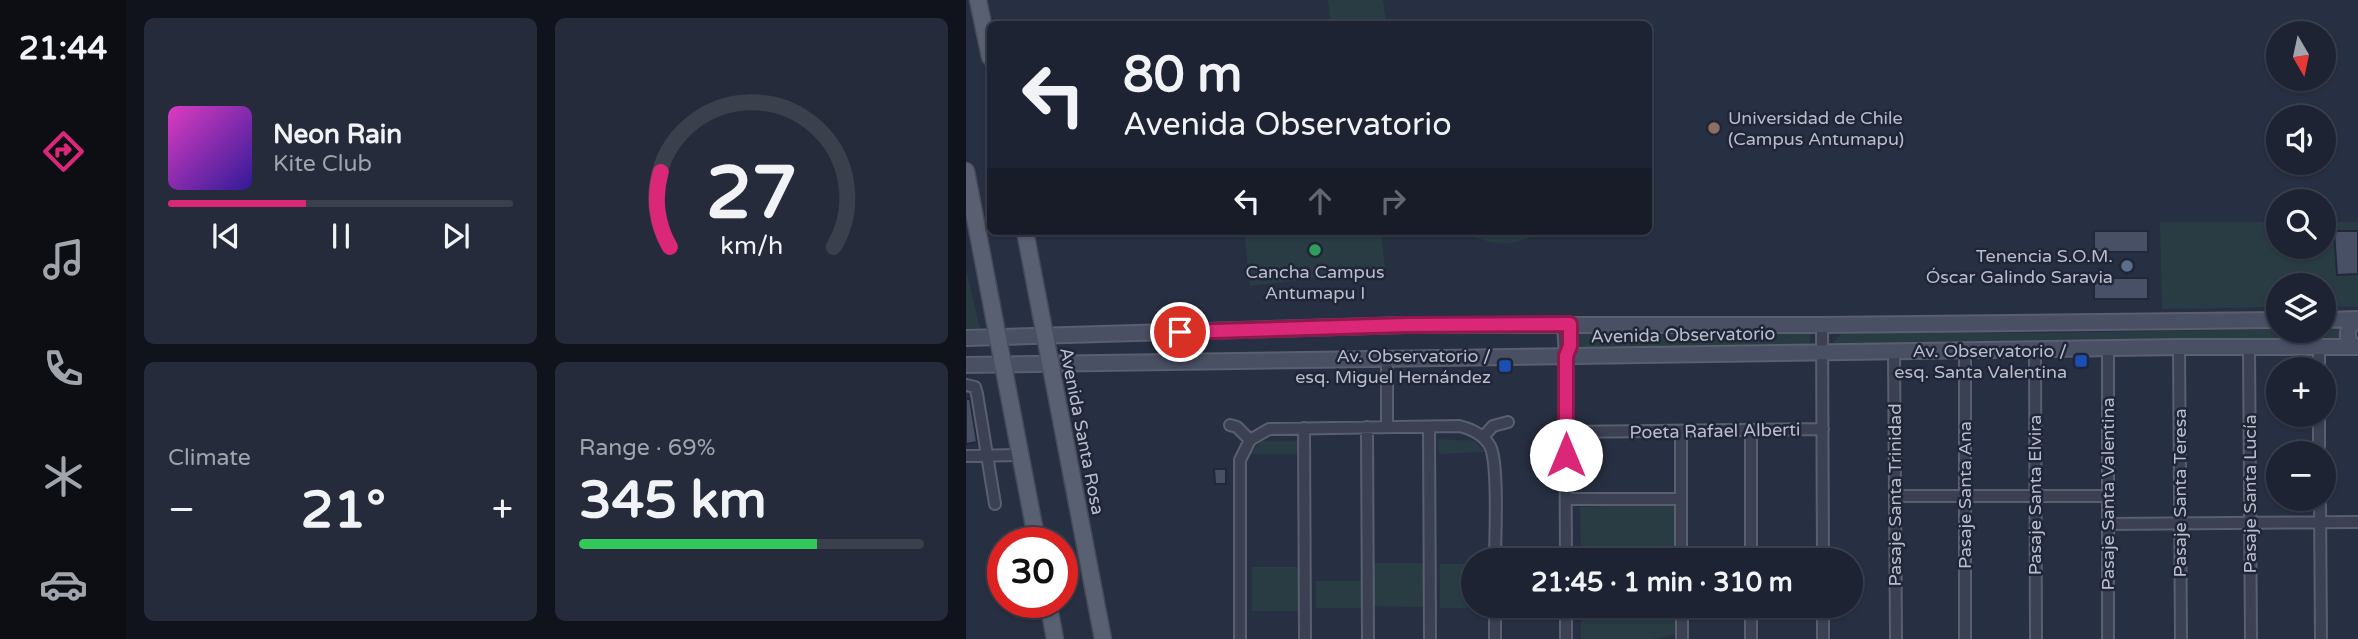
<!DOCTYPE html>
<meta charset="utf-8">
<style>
:root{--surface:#1d2332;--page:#252b3a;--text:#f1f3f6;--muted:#a0a4ac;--line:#3b404d;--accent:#db2777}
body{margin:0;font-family:"Varela Round",sans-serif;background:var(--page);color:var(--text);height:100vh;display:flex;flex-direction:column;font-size:26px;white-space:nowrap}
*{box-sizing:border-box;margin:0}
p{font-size:23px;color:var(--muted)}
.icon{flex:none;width:38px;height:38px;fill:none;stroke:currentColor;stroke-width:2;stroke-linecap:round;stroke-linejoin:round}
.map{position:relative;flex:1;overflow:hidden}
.details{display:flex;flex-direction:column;gap:18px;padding:18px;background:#10131c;width:840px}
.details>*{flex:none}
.hud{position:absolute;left:21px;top:21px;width:665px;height:214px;border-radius:10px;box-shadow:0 2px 5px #0004,0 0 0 2px var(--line);background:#1d2332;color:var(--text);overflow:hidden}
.needle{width:46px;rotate:171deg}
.tools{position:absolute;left:1300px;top:21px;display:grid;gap:14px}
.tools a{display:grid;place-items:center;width:70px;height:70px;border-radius:50%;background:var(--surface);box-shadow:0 2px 5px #0004,0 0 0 2px var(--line);font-size:35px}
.speed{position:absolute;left:21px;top:527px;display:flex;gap:14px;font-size:35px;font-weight:700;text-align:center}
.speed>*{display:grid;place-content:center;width:91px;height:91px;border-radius:50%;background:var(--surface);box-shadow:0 2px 5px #0004,0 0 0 2px var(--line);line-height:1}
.speed .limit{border:10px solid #d22;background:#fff;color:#111}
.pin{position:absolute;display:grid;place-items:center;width:60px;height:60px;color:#fff;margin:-30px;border:4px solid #fff;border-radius:50%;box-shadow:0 2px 7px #0007}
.me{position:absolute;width:77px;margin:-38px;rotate:0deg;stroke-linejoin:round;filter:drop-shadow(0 0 5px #0008)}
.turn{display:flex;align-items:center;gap:24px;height:147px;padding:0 21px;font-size:32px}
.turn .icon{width:91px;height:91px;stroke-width:2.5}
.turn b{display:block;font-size:49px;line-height:60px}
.lanes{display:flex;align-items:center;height:66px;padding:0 21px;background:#0003;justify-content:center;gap:35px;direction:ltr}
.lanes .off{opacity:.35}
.big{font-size:52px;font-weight:700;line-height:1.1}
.details .widget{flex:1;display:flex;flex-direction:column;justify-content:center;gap:10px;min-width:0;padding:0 24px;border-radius:10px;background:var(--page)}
.details .dial{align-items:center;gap:0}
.dial svg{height:182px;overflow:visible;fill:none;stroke:var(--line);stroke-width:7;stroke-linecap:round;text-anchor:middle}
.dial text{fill:var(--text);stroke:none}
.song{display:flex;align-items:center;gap:21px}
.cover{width:84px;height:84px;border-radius:10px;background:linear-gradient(135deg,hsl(310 70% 55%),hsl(250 70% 35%))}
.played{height:7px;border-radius:4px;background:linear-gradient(90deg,var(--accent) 40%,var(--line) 40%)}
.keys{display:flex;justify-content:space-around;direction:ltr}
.heat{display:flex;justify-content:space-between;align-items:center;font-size:38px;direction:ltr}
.charge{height:10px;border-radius:5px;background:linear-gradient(90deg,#34c759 69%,var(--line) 0)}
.details .tiles{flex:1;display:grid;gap:18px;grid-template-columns:repeat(2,1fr)}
.trip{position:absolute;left:495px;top:548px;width:402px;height:70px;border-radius:35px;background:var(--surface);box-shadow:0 2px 5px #0004,0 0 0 2px var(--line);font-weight:700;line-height:70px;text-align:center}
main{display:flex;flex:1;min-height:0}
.dock{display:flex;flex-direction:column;width:126px;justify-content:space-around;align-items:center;background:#0c0e14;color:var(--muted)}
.dock .icon{width:49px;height:49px}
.dock .on{color:var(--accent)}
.dock b{font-size:32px;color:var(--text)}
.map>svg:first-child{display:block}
.green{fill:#293c43}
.building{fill:#485066;stroke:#222839;stroke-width:2}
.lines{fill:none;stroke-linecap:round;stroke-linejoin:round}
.street-casing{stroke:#595f6f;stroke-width:14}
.secondary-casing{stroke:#595f6f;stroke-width:18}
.primary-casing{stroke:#454a5b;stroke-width:19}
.street{stroke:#3b4152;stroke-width:10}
.secondary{stroke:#495064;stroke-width:14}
.primary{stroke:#596071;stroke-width:16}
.route-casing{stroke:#8e194d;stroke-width:18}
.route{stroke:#db2777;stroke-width:12}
.education-dot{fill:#8d6e63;stroke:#202637;stroke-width:2.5}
.leisure-dot{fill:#2e9e5b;stroke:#202637;stroke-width:2.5}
.service-dot{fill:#5c6f8a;stroke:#202637;stroke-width:2.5}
.transit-dot{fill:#1a4fb4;stroke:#202637;stroke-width:2.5}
.labels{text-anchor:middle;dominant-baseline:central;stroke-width:5;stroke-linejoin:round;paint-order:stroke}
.poi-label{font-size:18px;fill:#b8bdcb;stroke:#202637;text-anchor:end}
.street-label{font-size:18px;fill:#b8bdcb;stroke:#202637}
</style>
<main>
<nav class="dock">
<b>21:44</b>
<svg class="icon on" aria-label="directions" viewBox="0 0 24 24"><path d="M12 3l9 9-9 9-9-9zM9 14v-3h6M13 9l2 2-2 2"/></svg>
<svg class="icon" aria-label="music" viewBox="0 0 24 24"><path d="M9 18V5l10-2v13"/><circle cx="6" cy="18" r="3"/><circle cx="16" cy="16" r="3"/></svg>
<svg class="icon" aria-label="phone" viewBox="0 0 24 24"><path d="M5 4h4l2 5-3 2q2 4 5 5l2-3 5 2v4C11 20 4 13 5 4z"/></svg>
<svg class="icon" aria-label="climate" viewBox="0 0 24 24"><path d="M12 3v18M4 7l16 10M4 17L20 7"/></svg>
<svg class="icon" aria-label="car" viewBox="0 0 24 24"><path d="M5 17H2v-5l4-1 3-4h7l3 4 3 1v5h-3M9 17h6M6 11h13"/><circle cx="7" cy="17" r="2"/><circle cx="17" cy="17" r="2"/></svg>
</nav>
<section class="details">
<div class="tiles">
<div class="widget">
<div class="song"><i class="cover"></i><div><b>Neon Rain</b><p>Kite Club</p></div></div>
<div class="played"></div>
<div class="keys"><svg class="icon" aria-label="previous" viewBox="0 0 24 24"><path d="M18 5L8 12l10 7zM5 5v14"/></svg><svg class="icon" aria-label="pause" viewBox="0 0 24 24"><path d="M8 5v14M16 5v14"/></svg><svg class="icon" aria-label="next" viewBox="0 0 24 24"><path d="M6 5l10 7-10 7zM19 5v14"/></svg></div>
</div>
<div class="widget dial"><svg viewBox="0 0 100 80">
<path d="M14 69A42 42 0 1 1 86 69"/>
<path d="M14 69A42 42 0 0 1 10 36" stroke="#db2777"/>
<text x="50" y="56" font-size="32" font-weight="700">27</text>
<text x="50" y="72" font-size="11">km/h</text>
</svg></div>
<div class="widget"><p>Climate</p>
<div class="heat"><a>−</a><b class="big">21°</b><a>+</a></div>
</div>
<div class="widget"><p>Range · 69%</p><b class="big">345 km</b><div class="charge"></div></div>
</div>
</section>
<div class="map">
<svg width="1392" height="639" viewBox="0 0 1392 639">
<rect width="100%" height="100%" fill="#272f42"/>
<path class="green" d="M362 0H417L420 24H365Z
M1194 222H1312V247H1358V222H1392V307L1358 306V285H1312V307L1196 309Z
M278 231H415L419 270 284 286Z
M499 231H577C552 246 524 248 499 231Z
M0 270 14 329 0 330Z
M608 325H845L844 346 608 351Z
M1358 328H1378V342L872 345 868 342 879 330 1081 333 1312 329 1358 331Z
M472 439 508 441 519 452 473 454Z
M296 441H334V454H284Z
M709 504 710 560H615L614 507Z
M407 563H457V607L406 606Z
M474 564H507L508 606H525V608H474Z
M286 567H337L336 611H286Z
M350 581H396V608H350Z
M615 606H710V635L687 639H615Z"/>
<path class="building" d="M1128 231H1182V252H1128Z
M1368 231H1392V274L1371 275Z
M1128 278H1182V299H1128Z
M0 399H4L11 442 0 444Z
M248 469H260V484H249Z"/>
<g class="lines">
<defs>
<path id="street" d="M597 324 599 356 600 560
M856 325 857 560
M1213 347 1215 639
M1283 348 1285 639
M1353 348V369
M1142 350V639
M928 351 930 639
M1069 351 1070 639
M0 385 9 387 11 394 29 504
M1353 415V453
M264 425 271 427 284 440
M401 427 402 639
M421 427V358
M463 427 464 639
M338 428 339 639
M785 430V560
M715 431V560
M600 432 857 429
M517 437 527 426 542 422
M0 456 54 455
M929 496H1142
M600 499H715
M1354 499 1355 639
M1142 524 1392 522
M529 606V639
M600 606V639
M716 606V639
M274 639V460L284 440 303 429 493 426C506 429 517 434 524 446 533 463 529 537 529 560
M785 639V606
M857 639V606
M999 639V351"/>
<path id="secondary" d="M1358 320 1392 319
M0 338 440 325H856L1312 320
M1389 347C1378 339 1380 326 1392 320
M0 365 1213 347H1392"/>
<path id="primary" d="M12 0 24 57
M0 171 71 542
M59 231 137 639
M82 602 89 639"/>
</defs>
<use href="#street" class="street-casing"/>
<use href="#secondary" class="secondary-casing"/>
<use href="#primary" class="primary-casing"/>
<use href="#street" class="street"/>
<use href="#secondary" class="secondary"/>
<use href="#primary" class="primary"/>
</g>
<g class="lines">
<defs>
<path id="route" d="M214 332 440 325 604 324V346L600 356V455"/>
</defs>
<use href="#route" class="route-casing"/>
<use href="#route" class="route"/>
</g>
<circle class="education-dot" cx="748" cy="128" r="7"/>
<circle class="leisure-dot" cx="349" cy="250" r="7"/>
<circle class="service-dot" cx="1161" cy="266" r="7"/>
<g class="transit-dot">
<rect x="1108" y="354" width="14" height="14" rx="3.5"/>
<rect x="532" y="359" width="14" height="14" rx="3.5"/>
</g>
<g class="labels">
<g class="poi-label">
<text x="762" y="118" text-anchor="start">Universidad de Chile<tspan x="762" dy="21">(Campus Antumapu)</tspan></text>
<text x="1147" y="256">Tenencia S.O.M.<tspan x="1147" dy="21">Óscar Galindo Saravia</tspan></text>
<text x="349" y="272" text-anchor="middle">Cancha Campus<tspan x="349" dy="21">Antumapu I</tspan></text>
<text x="1101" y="351">Av. Observatorio /<tspan x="1101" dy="21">esq. Santa Valentina</tspan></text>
<text x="525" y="356">Av. Observatorio /<tspan x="525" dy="21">esq. Miguel Hernández</tspan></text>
</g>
<g class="street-label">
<text transform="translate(717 335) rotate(-1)">Avenida Observatorio</text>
<text transform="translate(116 431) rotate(79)">Avenida Santa Rosa</text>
<text transform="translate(749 431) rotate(-1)">Poeta Rafael Alberti</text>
<text transform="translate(1214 493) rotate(-90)">Pasaje Santa Teresa</text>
<text transform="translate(1142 494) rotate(-90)">Pasaje Santa Valentina</text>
<text transform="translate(1284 494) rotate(-90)">Pasaje Santa Lucía</text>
<text transform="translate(929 495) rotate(-90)">Pasaje Santa Trinidad</text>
<text transform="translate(999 495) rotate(-90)">Pasaje Santa Ana</text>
<text transform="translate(1069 495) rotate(-90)">Pasaje Santa Elvira</text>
</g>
</g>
</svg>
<div class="tools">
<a><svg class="needle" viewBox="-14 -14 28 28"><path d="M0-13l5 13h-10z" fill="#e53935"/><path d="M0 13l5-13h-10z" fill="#a0a4ac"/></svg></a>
<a><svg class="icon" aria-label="sound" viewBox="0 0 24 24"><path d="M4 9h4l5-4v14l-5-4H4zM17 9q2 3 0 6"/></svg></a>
<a><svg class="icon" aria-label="search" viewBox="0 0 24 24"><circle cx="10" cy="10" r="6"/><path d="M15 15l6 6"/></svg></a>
<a><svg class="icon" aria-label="layers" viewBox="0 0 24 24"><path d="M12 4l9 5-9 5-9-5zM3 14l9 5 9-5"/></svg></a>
<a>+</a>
<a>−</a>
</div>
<div class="speed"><div class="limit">30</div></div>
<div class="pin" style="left:214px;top:332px;background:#d93025"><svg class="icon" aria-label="arrive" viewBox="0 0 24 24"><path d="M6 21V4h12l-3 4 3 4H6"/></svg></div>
<svg class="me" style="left:600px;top:455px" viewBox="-20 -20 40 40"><circle r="19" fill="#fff"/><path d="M0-13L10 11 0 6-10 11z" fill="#db2777"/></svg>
<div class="trip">21:45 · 1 min · 310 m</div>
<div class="hud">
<div class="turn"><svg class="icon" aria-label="left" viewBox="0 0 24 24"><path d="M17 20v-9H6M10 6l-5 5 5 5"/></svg><div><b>80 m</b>Avenida Observatorio</div></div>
<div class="lanes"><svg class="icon" aria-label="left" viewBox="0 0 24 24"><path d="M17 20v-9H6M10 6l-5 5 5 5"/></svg><svg class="icon off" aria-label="ahead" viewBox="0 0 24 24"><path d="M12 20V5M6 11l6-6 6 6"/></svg><svg class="icon off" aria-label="right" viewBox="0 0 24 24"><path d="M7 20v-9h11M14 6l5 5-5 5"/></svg></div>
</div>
</div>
</main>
